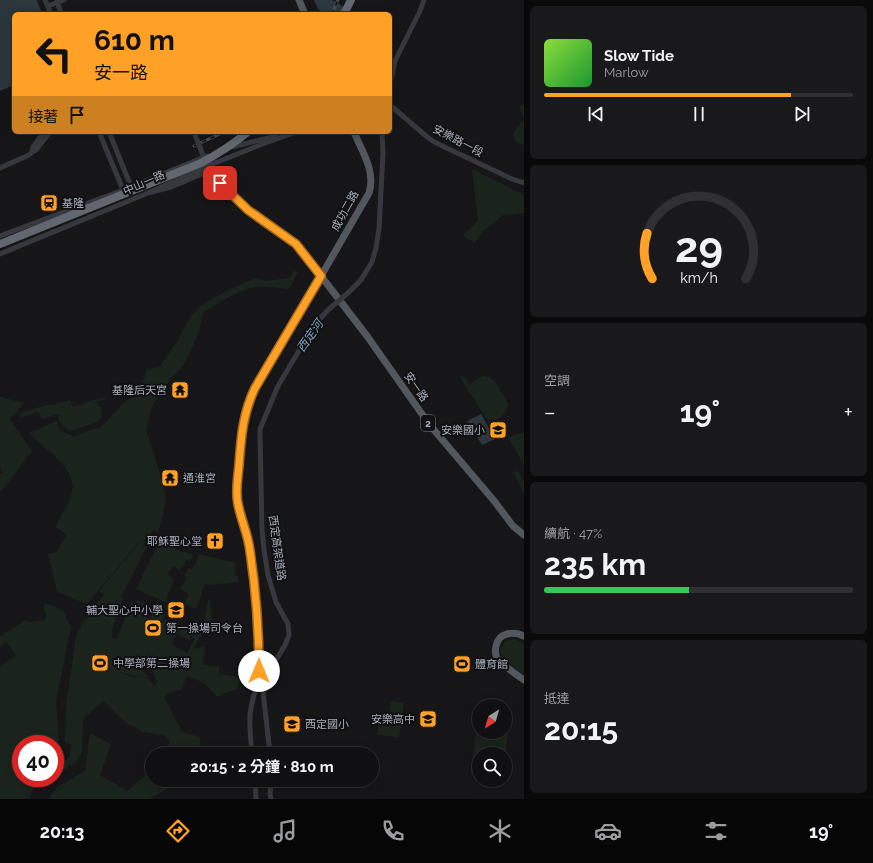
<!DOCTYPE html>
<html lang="zh-TW">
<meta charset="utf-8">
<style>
:root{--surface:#101012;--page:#19191b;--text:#f1f3f6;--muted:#9c9d9f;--line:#303032;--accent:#ffa127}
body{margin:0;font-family:Raleway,"Noto Sans TC",sans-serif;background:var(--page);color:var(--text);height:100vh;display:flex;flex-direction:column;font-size:15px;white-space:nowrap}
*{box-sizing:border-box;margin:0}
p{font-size:13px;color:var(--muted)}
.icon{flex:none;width:22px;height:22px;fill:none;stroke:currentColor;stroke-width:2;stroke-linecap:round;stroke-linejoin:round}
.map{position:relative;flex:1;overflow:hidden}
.side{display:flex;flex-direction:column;gap:6px;padding:6px;background:#09090a;width:349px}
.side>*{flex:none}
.banner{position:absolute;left:12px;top:12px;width:380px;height:122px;border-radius:6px;box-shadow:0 2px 10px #0003,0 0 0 1px var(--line);background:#ffa127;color:#111;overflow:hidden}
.needle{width:26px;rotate:217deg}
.controls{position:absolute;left:472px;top:699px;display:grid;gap:8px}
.controls a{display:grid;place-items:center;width:40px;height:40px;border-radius:50%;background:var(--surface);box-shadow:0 2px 10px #0003,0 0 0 1px var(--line);font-size:20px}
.speed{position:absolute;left:12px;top:735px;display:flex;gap:8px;font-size:20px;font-weight:700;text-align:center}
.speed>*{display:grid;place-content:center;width:52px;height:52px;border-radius:50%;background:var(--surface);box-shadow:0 2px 10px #0003,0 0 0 1px var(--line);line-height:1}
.speed .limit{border:6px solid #d22;background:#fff;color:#111}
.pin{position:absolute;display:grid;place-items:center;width:34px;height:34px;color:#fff;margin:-17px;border-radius:8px;box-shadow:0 2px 6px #0006}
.me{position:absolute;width:44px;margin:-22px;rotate:0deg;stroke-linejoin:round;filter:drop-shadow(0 0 3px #0008)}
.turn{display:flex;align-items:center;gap:14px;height:84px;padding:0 16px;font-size:18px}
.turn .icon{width:52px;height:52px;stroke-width:2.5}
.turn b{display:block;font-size:28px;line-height:34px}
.then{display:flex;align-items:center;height:38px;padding:0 16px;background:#0003;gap:8px;font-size:15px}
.big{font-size:30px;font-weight:700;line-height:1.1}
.side .widget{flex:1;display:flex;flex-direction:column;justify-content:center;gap:6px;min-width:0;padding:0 14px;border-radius:6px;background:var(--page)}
.side .dial{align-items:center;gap:0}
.dial svg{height:104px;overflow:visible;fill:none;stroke:var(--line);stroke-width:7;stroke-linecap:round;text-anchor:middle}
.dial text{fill:var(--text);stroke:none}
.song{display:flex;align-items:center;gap:12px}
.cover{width:48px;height:48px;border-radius:6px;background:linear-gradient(135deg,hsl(90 70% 55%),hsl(130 70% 35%))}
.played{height:4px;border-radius:2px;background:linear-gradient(90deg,var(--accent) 80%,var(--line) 80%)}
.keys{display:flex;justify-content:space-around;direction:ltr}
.heat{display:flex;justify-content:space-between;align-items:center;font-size:22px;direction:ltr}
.charge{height:6px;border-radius:3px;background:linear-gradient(90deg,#34c759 47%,var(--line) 0)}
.trip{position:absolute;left:145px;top:747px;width:234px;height:40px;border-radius:20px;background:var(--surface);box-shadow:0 2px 10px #0003,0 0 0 1px var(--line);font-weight:700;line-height:40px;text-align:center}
.menu{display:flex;height:64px;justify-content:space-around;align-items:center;background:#060607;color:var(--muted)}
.menu .icon{width:28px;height:28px}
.menu .current{color:var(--accent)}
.menu b{font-size:18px;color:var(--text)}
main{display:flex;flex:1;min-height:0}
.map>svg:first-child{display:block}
.green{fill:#1b241c;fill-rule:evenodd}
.water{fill:#2b373d}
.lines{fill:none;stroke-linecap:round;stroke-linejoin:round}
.minor{stroke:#36383d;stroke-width:5}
.major{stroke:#52565d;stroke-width:7}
.highway{stroke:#62676f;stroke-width:8}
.rail-casing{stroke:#494c53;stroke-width:3}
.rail{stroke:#111113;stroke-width:1.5;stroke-dasharray:4.5;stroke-linecap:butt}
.minor-bridge{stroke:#36383d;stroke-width:5}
.highway-bridge{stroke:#62676f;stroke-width:8}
.route-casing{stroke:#a66919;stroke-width:10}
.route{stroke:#ffa127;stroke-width:7}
.labels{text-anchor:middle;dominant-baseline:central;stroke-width:4;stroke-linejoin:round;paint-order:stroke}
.shield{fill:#111113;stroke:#7a7f87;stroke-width:1}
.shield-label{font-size:10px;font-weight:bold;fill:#a7aeb9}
.street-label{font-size:11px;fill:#a7aeb9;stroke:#111113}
.poi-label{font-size:11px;fill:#a7aeb9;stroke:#111113;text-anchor:start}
.water-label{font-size:12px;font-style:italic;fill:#7aa1b8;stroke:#111113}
</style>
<main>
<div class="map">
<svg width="524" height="799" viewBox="0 0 524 799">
<rect width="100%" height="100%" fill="#161618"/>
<path class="green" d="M519 104 524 106V145L516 142 513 133 524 119Z
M472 169 524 195V213L503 215 482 232 475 243 463 236 465 233 478 221Z
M294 271 298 272 289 289C279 288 261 285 251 288 234 293 218 303 203 312L198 335 183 366 173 376 151 408 146 430 159 471 166 499 160 527 158 532 153 530 150 537 147 538 144 540H142L139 544 138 543 87 604 57 592 48 554 57 552 67 534 55 527 70 500 73 485 69 473 61 462 29 433 57 421 59 430 73 436 101 427 124 403 135 395 142 385 147 370 160 366 180 337 190 317 201 305 228 290 256 278 266 281 289 278Z
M463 375 470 385C490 363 499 387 508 404 507 414 500 420 490 420L493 425 491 426 460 377Z
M0 397 24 403 10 419 32 451 0 493V474L3 473 0 467Z
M104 397 105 399 95 402C103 407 104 415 98 422L70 431C62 428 58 422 59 414L42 419 38 412 18 419 20 415 23 412 50 404 53 405 70 400 73 407Z
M524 432V465L508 437Z
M517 470 524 481V493L513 472Z
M160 540 180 551 193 554 191 560 190 562 187 560 179 570 174 566 167 574 174 580 165 602 136 589Z
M143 541 145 543 142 547 143 548 148 542H149L121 597 123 599 112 629V638L117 639 131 602 135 604 137 600 153 607 145 623 147 625 155 609 166 614 162 621 158 627 153 621 146 627 153 635 160 630 159 628 165 619 174 624 175 623 185 628 186 625 189 627 192 623 197 625 198 621 204 622 208 600H210L213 629 203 633 194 646 196 649 205 646 203 665 219 666V674L241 677 238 689 223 694 217 697 204 683 187 676 181 690 166 693 165 699 182 732 200 737 201 754H164L170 742 166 736 143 732 126 723 103 701 83 719 82 752 76 762 55 776V769L64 761 69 758 72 745 65 742 66 706 76 636 86 618 88 619 93 608 104 595 99 591 138 544 139 545ZM177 634 189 640 191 636 195 639 187 653 171 644ZM148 663 157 680 155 686 148 678C137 678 127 676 117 671L139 677H148L141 668Z
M199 554 236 563 235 576H238V582L209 585 205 584 196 609 184 604 189 594 180 589 187 578 184 575 189 568 191 570 196 564Z
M46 603 63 611 71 627 56 702 59 740 55 749V744H21V778H39L32 791 29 799H0V667L16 655 6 642 0 647V636L26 620 30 622 45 620 47 616 43 608Z
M514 639 524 644V675L501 656C499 646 504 641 514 639Z
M391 701 404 703 399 738 377 734 380 717 388 719Z
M479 711V732H505V716L509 721V724L505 760V754H479V769L477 767 476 774H471Z
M90 733 111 744 100 775 128 791 152 769V780H182L150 799H49L57 787 85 771Z"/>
<path class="water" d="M0 0H37L42 14H14V85L0 91Z
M314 0H332L346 8 349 14H325L318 9Z
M481 414 495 439 482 445 467 421Z"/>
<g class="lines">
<path class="minor" d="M45 0 51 14
M57 1 61 14
M48 6 64 0
M390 84 395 61 420 11 424 0
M390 105 426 136 434 142 512 179 524 183
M99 132 124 192
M109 132 132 189
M232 147 276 136
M32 152 33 147 44 132
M0 168 29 155 32 152 36 150 50 132
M148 193 171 187 209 171 248 211 296 244 321 276 255 388C243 414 241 437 239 465 238 478 236 490 238 502 240 518 248 533 250 549 255 589 260 629 259 669 259 683 253 695 251 708 248 722 251 740 252 754
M0 236 123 190 207 156
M0 254 148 193 210 165 260 145 296 132
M255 780 256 799
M271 780 270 795 271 799"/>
<path class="major" d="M299 0 305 14
M354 132C362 152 376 171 369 193L321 276 367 336 429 424 495 502 513 526 524 535
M524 636C514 631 499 632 496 646 495 650 495 654 497 658 502 665 517 675 524 680"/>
<path class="highway" d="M344 14 351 0
M0 244 89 208"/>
<defs>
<path id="rail" d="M332 14 338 0
M194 146 224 132"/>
</defs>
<use href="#rail" class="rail-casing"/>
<use href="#rail" class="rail"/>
<path class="minor-bridge" d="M194 132 209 171
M270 754 264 700 263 689 265 679 269 672 285 645 289 635 288 624 276 602 268 575 264 550 262 529 260 436V429L278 386 291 364 316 323 328 310 349 292 361 280 372 262 376 248 379 229 383 153 382 132"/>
<path class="highway-bridge" d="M89 208 201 163C218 154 233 144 248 132"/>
</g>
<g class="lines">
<defs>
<path id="route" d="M220 183 248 210 296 244 321 276 255 388C243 413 241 437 239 465 238 478 235 491 238 504 241 520 248 534 250 551 256 591 259 631 259 671"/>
</defs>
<use href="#route" class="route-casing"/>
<use href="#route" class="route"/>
</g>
<defs>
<symbol id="station-square" viewBox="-11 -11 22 22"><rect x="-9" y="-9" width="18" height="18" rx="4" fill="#ffa127" stroke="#111113"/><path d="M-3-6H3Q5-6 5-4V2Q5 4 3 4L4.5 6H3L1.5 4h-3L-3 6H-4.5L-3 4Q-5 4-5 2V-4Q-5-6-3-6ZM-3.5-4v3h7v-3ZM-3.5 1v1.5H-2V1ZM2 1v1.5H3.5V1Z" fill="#111"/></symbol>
<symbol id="temple-square" viewBox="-11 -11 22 22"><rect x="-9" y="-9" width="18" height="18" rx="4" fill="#ffa127" stroke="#111113"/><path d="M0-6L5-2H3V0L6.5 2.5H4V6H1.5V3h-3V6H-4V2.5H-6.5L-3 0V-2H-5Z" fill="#111"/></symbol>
<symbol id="school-square" viewBox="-11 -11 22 22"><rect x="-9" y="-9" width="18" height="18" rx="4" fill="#ffa127" stroke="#111113"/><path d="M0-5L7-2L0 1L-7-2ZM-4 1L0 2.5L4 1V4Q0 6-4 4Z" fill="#111"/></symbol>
<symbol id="church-square" viewBox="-11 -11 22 22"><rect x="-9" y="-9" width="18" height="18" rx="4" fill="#ffa127" stroke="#111113"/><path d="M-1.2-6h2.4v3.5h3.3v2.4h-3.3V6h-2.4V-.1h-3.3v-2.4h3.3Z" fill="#111"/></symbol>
<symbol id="stadium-square" viewBox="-11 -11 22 22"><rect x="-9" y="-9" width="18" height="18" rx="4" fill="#ffa127" stroke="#111113"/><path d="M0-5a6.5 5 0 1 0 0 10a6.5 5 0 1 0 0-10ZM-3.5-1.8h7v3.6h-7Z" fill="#111"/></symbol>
</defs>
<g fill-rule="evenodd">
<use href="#station-square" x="39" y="193" width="20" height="20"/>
<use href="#temple-square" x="170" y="380" width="20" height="20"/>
<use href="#school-square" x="488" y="420" width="20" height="20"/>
<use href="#temple-square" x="160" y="468" width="20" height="20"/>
<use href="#church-square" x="205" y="531" width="20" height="20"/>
<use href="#school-square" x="166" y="600" width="20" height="20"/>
<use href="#stadium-square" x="143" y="618" width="20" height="20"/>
<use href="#stadium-square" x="90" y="653" width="20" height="20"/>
<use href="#stadium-square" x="452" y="654" width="20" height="20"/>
<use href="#school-square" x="418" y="709" width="20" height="20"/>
<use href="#school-square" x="282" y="714" width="20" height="20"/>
</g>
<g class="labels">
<rect class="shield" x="421" y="415" width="14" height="16" rx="3"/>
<g class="shield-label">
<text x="428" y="423">2</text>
</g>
<g class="street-label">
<text transform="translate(458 141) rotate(28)">安樂路一段</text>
<text transform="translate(144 183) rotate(-24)">中山一路</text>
<text transform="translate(345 211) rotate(-61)">成功二路</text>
<text transform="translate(416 387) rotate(55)">安一路</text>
<text transform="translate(277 548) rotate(82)">西定高架道路</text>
</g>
<g class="poi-label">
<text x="62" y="203">基隆</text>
<text x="167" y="390" text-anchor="end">基隆后天宮</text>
<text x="485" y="430" text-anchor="end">安樂國小</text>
<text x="183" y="478">通淮宮</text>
<text x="202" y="541" text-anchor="end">耶穌聖心堂</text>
<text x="163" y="610" text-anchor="end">輔大聖心中小學</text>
<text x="166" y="628">第一操場司令台</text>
<text x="113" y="663">中學部第二操場</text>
<text x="475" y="664">體育館</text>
<text x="415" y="719" text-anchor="end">安樂高中</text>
<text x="305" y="724">西定國小</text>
</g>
<g class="water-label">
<text transform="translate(310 336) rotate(-55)">西定河</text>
</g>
</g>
</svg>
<div class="controls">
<a><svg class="needle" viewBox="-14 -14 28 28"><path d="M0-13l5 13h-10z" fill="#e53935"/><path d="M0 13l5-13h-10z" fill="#9c9d9f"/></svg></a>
<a><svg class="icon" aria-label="search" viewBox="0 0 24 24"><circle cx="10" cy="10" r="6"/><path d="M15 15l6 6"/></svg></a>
</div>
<div class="speed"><div class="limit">40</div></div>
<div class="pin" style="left:220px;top:183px;background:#d93025"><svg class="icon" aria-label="arrive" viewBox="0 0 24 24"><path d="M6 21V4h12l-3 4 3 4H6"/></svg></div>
<svg class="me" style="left:259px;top:671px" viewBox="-20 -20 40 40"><circle r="19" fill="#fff"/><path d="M0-13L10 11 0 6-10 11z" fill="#ffa127"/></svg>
<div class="trip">20:15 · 2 分鐘 · 810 m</div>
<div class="banner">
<div class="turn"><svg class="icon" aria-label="left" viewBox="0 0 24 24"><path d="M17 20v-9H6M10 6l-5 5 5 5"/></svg><div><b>610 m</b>安一路</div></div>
<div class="then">接著<svg class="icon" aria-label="arrive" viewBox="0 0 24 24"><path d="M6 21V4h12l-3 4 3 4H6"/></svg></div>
</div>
</div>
<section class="side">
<div class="widget">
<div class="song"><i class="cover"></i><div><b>Slow Tide</b><p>Marlow</p></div></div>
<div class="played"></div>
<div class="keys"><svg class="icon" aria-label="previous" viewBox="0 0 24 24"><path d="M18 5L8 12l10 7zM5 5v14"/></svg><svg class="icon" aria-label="pause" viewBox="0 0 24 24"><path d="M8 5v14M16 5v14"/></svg><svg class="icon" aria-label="next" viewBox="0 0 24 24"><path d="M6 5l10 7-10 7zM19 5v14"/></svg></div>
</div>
<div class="widget dial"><svg viewBox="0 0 100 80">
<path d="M14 69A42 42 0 1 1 86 69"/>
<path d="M14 69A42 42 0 0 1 10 34" stroke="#ffa127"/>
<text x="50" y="56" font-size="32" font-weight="700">29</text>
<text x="50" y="72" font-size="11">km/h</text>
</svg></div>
<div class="widget"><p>空調</p>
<div class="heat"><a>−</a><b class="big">19°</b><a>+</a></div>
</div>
<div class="widget"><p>續航 · 47%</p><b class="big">235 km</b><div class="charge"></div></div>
<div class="widget"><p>抵達</p><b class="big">20:15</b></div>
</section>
</main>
<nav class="menu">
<b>20:13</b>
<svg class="icon current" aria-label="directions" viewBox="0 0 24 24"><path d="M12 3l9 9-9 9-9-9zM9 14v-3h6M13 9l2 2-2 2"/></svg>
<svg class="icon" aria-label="music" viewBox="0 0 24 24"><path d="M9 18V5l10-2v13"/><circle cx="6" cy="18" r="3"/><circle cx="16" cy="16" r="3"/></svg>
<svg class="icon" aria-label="phone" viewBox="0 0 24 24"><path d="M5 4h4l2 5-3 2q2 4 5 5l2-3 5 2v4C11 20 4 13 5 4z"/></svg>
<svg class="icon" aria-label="climate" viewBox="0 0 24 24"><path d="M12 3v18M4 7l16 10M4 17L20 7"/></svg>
<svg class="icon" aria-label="car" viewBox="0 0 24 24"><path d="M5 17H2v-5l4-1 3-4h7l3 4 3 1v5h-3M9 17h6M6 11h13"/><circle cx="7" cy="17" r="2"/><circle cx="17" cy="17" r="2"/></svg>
<svg class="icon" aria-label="filters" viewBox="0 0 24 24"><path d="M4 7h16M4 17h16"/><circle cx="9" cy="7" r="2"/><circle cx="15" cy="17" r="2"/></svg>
<b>19°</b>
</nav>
